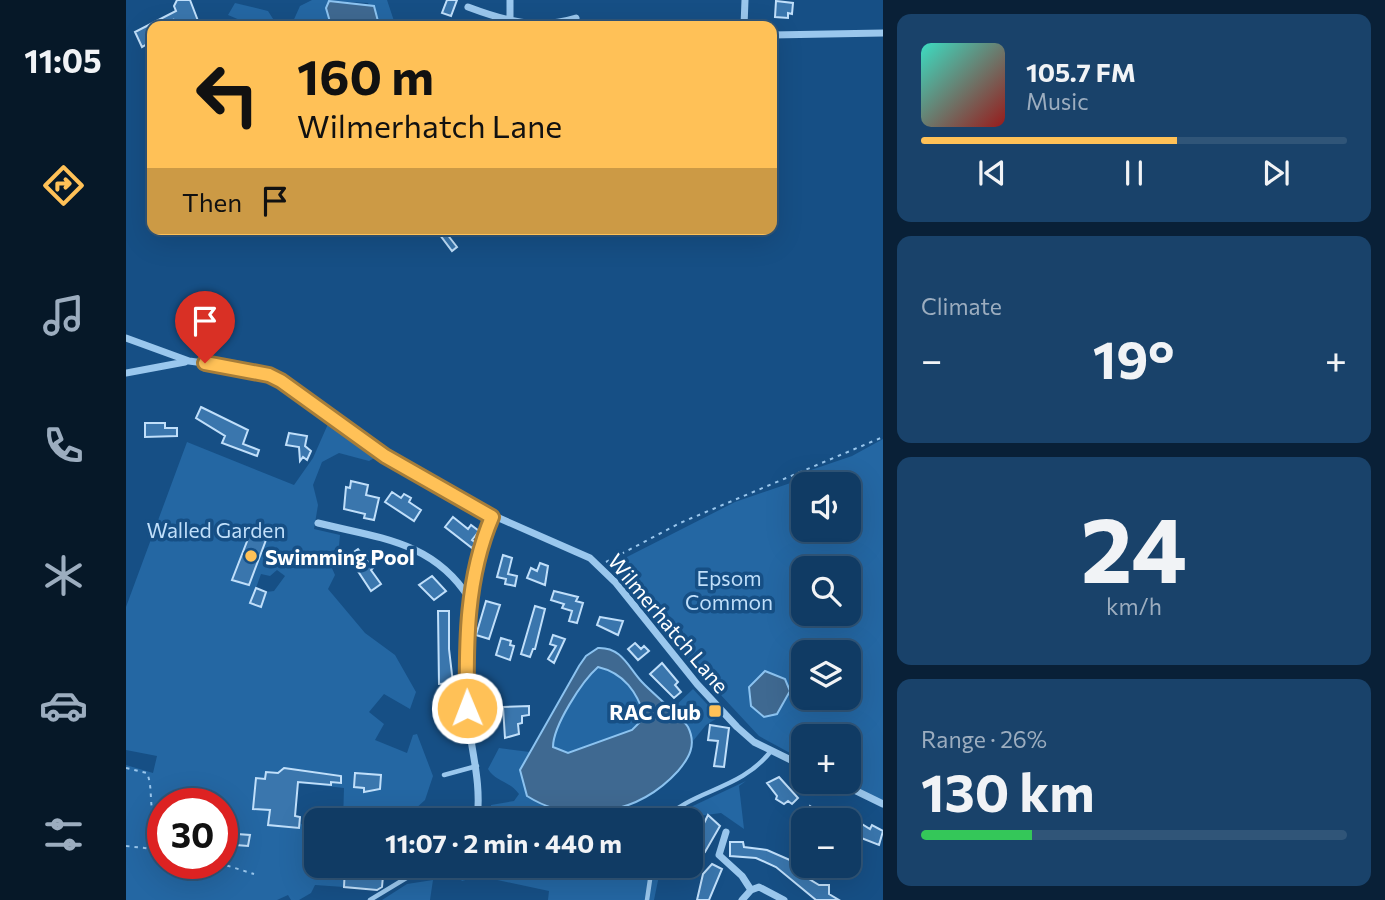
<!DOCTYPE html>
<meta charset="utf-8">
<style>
:root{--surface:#103b64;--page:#19426a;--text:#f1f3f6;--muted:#9cadbf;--line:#305578;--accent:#ffc157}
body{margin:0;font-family:Commissioner,sans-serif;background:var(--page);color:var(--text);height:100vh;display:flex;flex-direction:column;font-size:26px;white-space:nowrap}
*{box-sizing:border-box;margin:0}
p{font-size:23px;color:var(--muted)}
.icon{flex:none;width:38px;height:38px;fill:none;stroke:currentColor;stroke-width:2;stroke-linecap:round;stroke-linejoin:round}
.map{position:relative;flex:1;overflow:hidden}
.side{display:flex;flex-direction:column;gap:14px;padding:14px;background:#092037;width:502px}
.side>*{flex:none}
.hud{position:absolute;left:21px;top:21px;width:630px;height:214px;border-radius:14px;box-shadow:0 7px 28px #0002,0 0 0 2px var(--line);background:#ffc157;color:#111;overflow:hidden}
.fabs{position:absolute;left:665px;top:472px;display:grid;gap:14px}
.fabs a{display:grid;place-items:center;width:70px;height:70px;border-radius:14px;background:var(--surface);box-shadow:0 7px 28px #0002,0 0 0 2px var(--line);font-size:35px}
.speed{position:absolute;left:21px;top:788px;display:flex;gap:14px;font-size:35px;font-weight:700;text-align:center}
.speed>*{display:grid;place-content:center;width:91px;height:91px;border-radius:50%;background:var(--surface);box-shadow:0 7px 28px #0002,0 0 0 2px var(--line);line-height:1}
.speed .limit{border:10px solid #d22;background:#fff;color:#111}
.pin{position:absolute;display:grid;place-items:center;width:60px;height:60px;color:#fff;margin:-72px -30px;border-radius:50% 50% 50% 0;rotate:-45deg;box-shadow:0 0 7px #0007}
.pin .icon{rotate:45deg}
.me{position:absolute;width:77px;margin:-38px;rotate:359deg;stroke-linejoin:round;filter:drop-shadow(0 0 5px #0008)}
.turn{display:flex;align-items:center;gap:24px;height:147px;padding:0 35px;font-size:32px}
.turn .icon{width:91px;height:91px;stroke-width:2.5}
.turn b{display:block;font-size:49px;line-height:60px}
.then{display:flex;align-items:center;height:66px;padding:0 35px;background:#0003;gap:14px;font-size:26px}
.big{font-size:52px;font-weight:700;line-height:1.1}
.side .tile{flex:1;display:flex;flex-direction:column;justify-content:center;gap:10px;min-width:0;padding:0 24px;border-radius:14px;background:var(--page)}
.side .dial{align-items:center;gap:0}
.dial b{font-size:91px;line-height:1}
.song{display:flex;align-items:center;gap:21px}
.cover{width:84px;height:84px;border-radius:10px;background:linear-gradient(135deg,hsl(170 70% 55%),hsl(0 70% 35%))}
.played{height:7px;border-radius:4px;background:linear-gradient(90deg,var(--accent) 60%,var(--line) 60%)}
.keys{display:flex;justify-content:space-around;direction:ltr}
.heat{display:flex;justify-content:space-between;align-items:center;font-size:38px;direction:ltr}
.charge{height:10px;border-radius:5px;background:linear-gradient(90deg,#34c759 26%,var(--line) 0)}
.trip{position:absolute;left:178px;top:808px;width:399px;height:70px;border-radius:14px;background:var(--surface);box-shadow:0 7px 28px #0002,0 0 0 2px var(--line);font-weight:700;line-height:70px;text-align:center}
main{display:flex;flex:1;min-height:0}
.tabs{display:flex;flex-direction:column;width:126px;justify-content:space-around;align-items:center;background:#061828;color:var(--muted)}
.tabs .icon{width:49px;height:49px}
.tabs .on{color:var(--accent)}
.tabs b{font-size:32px;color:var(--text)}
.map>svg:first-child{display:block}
.green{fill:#2467a3;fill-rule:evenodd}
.water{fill:#3f6991;stroke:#8cc3f0;stroke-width:2;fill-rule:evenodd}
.building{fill:#3a76ad;stroke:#c0dffa;stroke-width:2}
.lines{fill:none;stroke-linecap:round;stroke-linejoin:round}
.path{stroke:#9ac7ed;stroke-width:2;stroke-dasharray:3.5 5;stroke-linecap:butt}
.lane{stroke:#9ac7ed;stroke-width:4.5}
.street{stroke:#9ac7ed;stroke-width:7}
.route-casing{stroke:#a67d39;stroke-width:18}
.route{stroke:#ffc157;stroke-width:12}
.poi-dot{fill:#ffc157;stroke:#164f85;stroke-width:2.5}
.labels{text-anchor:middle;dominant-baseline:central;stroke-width:7;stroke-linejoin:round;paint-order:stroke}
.park-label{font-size:21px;fill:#c0dffa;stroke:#164f85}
.poi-label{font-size:21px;font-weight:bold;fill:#fff;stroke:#164f85;text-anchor:start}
.street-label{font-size:21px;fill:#fff;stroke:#164f85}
</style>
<main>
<nav class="tabs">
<b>11:05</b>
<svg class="icon on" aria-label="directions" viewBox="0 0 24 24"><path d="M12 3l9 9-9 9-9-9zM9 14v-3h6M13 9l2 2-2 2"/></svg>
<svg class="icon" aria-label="music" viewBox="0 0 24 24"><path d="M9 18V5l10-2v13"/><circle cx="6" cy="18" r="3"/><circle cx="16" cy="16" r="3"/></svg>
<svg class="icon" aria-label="phone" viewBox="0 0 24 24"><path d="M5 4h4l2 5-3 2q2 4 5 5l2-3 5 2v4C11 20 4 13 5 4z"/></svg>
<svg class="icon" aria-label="climate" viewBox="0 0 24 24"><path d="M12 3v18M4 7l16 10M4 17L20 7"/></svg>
<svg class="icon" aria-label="car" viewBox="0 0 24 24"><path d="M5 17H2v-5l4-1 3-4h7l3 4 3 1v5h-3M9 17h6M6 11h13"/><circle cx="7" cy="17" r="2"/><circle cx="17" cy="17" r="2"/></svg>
<svg class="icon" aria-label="filters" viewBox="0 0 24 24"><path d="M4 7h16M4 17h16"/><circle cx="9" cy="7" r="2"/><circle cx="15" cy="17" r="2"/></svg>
</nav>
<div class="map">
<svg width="757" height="900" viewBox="0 0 757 900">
<rect width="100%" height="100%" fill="#164f85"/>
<path class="green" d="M186 0H261L268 21 282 26H252L242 3 203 1 200 8 204 22 224 26H165L174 6Z
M109 3 142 11 149 22 144 26H120L121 23 102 15Z
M202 424 252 456 243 461 213 453 196 462 187 485 192 505 188 529 214 535 213 546 201 557 209 575 202 589 239 633 269 655 290 692 284 709 258 694 243 712 258 724 249 740 281 753 287 735 291 734 307 776 299 800 276 821H217L218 788 172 783 169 816 174 817V823L191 835V866H219L218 887 189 885 185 893 173 900H165L162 895 151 900H0V765L27 773 31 756 0 750V607L61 442 168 485 187 458ZM151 570 159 576 148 591 140 592 135 606 125 602 135 574 144 576ZM37 803H96V863H37Z
M757 439V801L721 782 723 737H677V760L633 736 565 663 494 571 497 559 609 502 682 477V471L726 456ZM677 485H723V530H677ZM677 569H723V614H677ZM677 653H723V698H677Z
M472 667C498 673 511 692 519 716L507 730 442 753 427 747C428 721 453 684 472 667Z
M567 689 593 717 580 725 567 741 562 725 544 711Z
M373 748 404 752 394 770 483 809 506 806 511 817 508 821H364L365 805 388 801 393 794C384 781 370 782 362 769Z
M620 781 613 786 618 829 595 813 535 821Z
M347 866H535L528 900H422L423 891 353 876 336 881 330 874Z
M307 880 304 900H256L281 884Z"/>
<path class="water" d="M203 1 248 6 253 25 224 26 204 22 200 8Z
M472 648C496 647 502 667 516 682 526 693 557 718 562 727 571 745 563 758 552 771 514 813 450 827 401 796L394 770 453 666 460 656ZM472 667C498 673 511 692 519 717L506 730 442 753 427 747C427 726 456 681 472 667Z
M639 671 659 679 664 691 651 714 638 717 625 706 623 687Z"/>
<path class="building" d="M51 0H64L74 26 49 20 53 26H26V41L16 47 9 32 50 11 48 6Z
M321 0H331L325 16 316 13Z
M650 1 667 3 666 14 662 13V18L649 17Z
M317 229 331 247 326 251 311 231Z
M75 407 122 430 117 444 133 450 131 456 96 443 99 436 70 418Z
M19 423H39V428H51V436L19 437Z
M163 433 181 436 179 446 185 451 181 460 177 457 174 461 173 447 160 445Z
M225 481 242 485 240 495 253 498 248 520 238 518 239 514 218 509 220 487 224 488Z
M266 492 275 498 278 494 285 498 283 502 295 510 288 521 259 502Z
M327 517 342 529 345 525 353 531 346 540 350 543 346 548 319 527Z
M127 526 143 532 123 585 106 580Z
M232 549 247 568 245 570 255 584 245 591 222 556Z
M377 555 386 558 382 574 391 576 389 586 379 584 380 579 371 577Z
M414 563 422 566 419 585 401 578 405 568 411 571Z
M306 576 320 591 308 600 293 585Z
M130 588 140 592 135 607 124 603Z
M428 591 452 597 450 601 457 603 451 623 443 621 446 611 436 608 438 604 425 600Z
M360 601 374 605 363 639 350 635Z
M409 606 419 609 409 649H407L404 657 395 654Z
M312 611H323V649L327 683 313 684Z
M474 617 497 621 492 635 471 625Z
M427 635 439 639 428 663 422 659 430 646 424 644Z
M375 638 385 641 384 645 388 646 384 660 370 655Z
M509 643 515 649 518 646 523 651 512 660 502 649Z
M536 663 552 682 549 685 555 692 548 698 524 674Z
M403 706V715L396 716V723L392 724 393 734 379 738 377 707Z
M584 725 603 728 598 767 588 766 592 741 582 740Z
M158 768 215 776V783L205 782V785L172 782 169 816 174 817 173 828 142 825 144 810 127 809 130 778 139 779 140 772 152 773Z
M229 773 255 775 254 789 238 792V788L228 787Z
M653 777 672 798 666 804 662 801 658 804 650 799 651 796 641 783Z
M684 806 694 813 689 820 680 813Z
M582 815 594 826 579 852 567 846Z
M723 816 744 829 746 825 757 831 753 845 725 834Z
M111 834 124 835 122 846 110 845Z
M604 842H617L618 847 641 850 673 864 675 874 693 885H703V894L713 900H690L650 867 630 858 604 856Z
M586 864 596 869 583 900H571L577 874Z
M219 866H246L245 875 257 876 256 887 251 890 218 887Z"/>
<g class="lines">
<path class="path" d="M480 562 554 523 757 437
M0 768 21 773C29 793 19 813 37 831
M0 846 37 850
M93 863 128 874"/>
<path class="lane" d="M318 775 351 766
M537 821C566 789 614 791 645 751
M269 866 282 877
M244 900 282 877 316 875 334 866
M521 900 526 866"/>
<path class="street" d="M342 7C379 21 411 30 450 18
M384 22V0
M618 26 619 0
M646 35 757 33
M0 338 63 361 108 367 155 381 259 456 332 500 464 558 490 583 571 684 611 727 628 742 677 766
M0 373 59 362
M192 523C252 538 307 541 343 598
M712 782 757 804
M351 821C356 779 344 749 341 709 337 644 341 577 366 517
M600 832 593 855 616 876 625 890
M616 900 625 890 633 887 658 900"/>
</g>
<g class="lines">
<defs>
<path id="route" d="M79 363 143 375 155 381 259 456 366 517C340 578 340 643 341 708"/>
</defs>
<use href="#route" class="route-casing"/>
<use href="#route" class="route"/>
</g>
<g class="poi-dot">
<circle cx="125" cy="556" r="7"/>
<rect x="582" y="704" width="14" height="14" rx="3.5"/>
</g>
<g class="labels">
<g class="park-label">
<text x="90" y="529">Walled Garden</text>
<text x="603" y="577">Epsom<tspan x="603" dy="24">Common</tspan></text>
</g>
<g class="poi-label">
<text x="139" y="556">Swimming Pool</text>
<text x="575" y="711" text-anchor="end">RAC Club</text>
</g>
<g class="street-label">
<text transform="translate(543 623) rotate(50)">Wilmerhatch Lane</text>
</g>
</g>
</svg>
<div class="fabs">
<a><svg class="icon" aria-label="sound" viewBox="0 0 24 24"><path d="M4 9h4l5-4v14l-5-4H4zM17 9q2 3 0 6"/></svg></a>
<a><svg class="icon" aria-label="search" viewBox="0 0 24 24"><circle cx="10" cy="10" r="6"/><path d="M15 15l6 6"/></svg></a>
<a><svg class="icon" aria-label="layers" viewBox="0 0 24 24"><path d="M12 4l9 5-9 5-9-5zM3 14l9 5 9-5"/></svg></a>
<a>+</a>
<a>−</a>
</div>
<div class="speed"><div class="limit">30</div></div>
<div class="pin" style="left:79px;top:363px;background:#d93025"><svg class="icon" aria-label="arrive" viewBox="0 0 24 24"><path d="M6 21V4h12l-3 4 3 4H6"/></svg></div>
<svg class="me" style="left:341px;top:708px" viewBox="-20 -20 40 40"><circle r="17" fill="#ffc157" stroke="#fff" stroke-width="3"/><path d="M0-11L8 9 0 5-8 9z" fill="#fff"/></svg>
<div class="trip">11:07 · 2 min · 440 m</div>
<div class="hud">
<div class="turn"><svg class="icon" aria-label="left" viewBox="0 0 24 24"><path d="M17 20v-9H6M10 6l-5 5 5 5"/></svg><div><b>160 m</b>Wilmerhatch Lane</div></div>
<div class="then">Then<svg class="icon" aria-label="arrive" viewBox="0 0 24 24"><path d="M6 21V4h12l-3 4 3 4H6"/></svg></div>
</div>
</div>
<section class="side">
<div class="tile">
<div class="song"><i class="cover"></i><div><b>105.7 FM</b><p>Music</p></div></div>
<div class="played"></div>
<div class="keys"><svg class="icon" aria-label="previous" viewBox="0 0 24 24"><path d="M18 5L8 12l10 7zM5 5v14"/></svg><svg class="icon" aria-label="pause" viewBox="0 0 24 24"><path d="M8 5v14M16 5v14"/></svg><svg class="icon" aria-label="next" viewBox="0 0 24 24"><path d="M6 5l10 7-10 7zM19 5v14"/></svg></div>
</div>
<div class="tile"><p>Climate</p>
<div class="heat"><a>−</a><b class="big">19°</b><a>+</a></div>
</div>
<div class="tile dial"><b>24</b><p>km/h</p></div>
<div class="tile"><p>Range · 26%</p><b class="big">130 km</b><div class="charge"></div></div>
</section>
</main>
